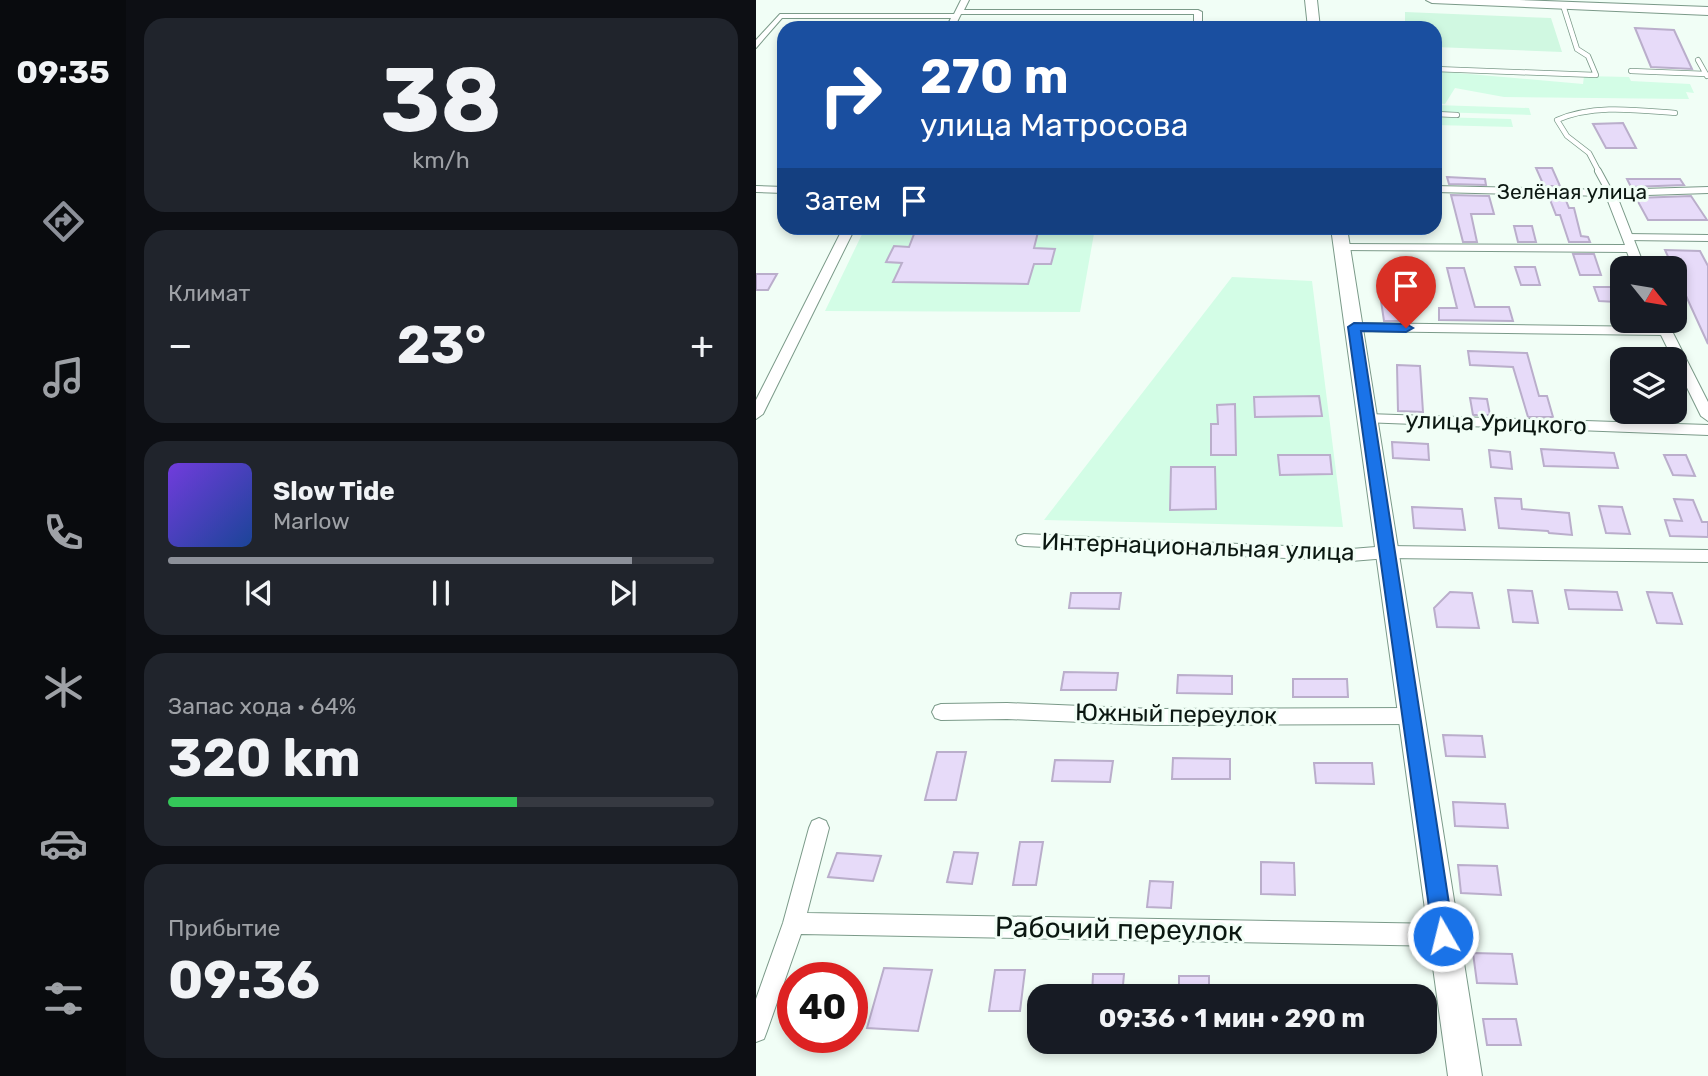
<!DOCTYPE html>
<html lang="ru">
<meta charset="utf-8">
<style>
:root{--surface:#171b24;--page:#20242c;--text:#f1f3f6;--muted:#9ea1a6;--line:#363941;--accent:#8c9099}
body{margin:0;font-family:Rubik,sans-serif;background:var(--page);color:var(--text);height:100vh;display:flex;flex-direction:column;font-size:26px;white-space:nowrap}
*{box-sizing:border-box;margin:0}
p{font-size:23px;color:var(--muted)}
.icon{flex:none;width:38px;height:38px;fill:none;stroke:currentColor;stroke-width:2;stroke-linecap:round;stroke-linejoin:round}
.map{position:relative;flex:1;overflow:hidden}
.side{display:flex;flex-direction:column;gap:18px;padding:18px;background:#0d0f14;width:630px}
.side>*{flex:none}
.hud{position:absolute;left:21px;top:21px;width:665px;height:214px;border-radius:21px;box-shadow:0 4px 10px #0003;background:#1a4fa0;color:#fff;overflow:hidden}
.needle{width:46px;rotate:120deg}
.fabs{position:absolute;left:854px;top:256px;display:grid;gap:14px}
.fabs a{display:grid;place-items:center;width:77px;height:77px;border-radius:14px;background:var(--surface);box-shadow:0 4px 10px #0003;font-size:35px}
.speed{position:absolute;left:21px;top:962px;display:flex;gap:14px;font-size:35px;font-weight:700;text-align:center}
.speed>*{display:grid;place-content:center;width:91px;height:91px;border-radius:50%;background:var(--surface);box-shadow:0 4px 10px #0003;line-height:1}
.speed .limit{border:10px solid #d22;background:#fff;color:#111}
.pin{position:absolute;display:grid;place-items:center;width:60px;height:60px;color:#fff;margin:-72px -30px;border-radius:50% 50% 50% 0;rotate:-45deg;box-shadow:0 0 7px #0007}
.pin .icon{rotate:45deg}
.me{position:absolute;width:77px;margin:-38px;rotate:352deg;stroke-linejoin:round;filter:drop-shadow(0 0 5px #0008)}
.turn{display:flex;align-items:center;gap:24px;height:147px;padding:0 28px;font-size:32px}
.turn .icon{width:91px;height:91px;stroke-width:2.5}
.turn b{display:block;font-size:49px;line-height:60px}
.then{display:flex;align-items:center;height:66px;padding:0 28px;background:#0003;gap:14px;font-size:26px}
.big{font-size:52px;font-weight:700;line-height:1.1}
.side .tile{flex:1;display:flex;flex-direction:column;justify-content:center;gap:10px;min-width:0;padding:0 24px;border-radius:21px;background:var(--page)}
.side .dial{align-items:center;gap:0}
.dial b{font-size:91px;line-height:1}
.song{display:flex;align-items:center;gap:21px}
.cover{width:84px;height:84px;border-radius:10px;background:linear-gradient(135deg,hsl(260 70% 55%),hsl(220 70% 35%))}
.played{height:7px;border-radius:4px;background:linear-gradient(90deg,var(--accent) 85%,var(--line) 85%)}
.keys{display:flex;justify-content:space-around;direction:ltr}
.heat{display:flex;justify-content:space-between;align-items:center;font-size:38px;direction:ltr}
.charge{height:10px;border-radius:5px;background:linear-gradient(90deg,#34c759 64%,var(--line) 0)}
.trip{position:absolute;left:271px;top:984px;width:410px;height:70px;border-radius:21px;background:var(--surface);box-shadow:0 4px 10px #0003;font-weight:700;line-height:70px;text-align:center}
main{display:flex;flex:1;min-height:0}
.dock{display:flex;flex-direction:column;width:126px;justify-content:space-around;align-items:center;background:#090b0e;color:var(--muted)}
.dock .icon{width:49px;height:49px}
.dock .selected{color:var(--accent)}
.dock b{font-size:32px;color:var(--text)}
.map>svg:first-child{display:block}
.built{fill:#d3fde6}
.green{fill:#d0f8e1}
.building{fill:#e7dbf9;stroke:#baaecb;stroke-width:2}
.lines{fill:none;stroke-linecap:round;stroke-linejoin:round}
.lane-far1-casing{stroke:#7b9a89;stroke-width:6}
.lane-casing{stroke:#7b9a89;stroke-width:8}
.street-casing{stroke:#7b9a89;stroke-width:2}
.secondary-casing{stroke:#7b9a89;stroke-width:2}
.lane-far1{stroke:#fff;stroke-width:4.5}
.lane{stroke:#fff;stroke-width:6}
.street{fill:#fff;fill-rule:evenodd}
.secondary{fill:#fff;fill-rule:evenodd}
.route{fill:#1a73e8;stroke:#114b97;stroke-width:2}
.labels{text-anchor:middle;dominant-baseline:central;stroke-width:6;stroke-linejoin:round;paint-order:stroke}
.far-street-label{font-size:21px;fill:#0b1711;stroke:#f1fef6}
.street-label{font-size:24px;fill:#0b1711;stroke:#f1fef6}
.near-street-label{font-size:28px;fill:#0b1711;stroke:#f1fef6}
</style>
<main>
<nav class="dock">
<b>09:35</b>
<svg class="icon selected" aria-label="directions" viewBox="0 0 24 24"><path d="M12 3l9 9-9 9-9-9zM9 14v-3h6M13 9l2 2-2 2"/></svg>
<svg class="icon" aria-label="music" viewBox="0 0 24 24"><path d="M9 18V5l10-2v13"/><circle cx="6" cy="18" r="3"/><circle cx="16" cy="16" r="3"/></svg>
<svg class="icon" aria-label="phone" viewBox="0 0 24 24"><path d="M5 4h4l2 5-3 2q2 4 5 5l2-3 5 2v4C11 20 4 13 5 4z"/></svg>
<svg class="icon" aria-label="climate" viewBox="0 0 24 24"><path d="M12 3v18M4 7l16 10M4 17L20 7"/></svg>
<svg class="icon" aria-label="car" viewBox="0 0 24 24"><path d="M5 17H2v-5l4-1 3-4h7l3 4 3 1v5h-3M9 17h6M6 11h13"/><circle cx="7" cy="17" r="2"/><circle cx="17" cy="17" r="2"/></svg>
<svg class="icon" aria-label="filters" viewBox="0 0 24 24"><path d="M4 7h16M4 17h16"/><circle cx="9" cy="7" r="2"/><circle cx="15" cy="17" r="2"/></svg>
</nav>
<section class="side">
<div class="tile dial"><b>38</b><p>km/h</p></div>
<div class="tile"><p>Климат</p>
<div class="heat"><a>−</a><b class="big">23°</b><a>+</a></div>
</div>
<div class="tile">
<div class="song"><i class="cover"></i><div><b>Slow Tide</b><p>Marlow</p></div></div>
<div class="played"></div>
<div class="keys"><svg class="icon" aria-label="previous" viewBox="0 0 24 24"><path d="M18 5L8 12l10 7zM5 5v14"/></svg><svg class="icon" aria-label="pause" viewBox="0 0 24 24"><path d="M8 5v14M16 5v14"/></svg><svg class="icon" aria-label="next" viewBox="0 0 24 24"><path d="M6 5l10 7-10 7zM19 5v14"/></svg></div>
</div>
<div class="tile"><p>Запас хода · 64%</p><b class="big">320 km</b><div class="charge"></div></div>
<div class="tile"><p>Прибытие</p><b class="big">09:36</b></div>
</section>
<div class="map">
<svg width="952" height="1076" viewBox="0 0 952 1076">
<rect width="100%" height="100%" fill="#f1fef6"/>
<path class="built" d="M679 71 827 84 828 76 873 77 875 81 934 84 938 93 930 92 933 99 748 97 699 88 689 104 679 103Z
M679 105 773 108 775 115 679 112Z
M679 117 755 119 757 127 679 125Z
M109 228H339L324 312 69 311Z
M476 277 556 281 587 527 288 520Z"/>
<path class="green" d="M649 12 795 18 806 52 679 47V28H649Z"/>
<path class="building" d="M879 28 918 30 936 69 895 67Z
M867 123 880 148H850L837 124Z
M780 168H796L804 186H788Z
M691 177 729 179 730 185 693 184Z
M871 179H924L928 185 875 187Z
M695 195 733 196 738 214H715L721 242H707Z
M935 196 951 220H892L880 198Z
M793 197 809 198 813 208H818L825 236 832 237 834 242H813L804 215H800Z
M758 226H776L780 242H762Z
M160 229 282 232 278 248 299 249 295 264H278L272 284 137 282 146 263 130 262 138 246 153 247Z
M909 250 944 251 952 266V344Z
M817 254H838L845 275H824Z
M759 267H779L784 285H765Z
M691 268H708L719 307H753L757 321 683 320V308H701Z
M0 274H21L12 290H0Z
M622 281H643L649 321H628Z
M838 287H855L860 302 843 301Z
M712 351 771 353 783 396H791L797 417H772L757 367 714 365Z
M641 365 664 366 667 412 642 411Z
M563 396 566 416 499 417 498 397Z
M714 398 731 399 734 415H717Z
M479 404 480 455H455V424H462L461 405Z
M636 442 672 444 673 460 637 458Z
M785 449 858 453 862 468 788 466Z
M733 450 754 452 756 469 735 467Z
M522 455H574L576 474 524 475Z
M908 455H930L939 476 917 475Z
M415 467H459L460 509 414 510Z
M739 498 765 499 766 509 813 513 816 535 793 533 792 531 743 528Z
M918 499 937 500 946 522H952V537L914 536 909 520 926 521Z
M843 506 866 507 874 534 850 533Z
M656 507 706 509 709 530 658 528Z
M752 590 776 591 782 623 757 622Z
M809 590 861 592 866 610 813 609Z
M694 592 716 593 723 628 681 627 678 608Z
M891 592 916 593 926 624 901 623Z
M315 593H365L363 609 313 608Z
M308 672 362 673 360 690H305Z
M422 675 476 676V694L421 693Z
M537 679H591L592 697H537Z
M687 735 726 736 729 757 690 756Z
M181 752H210L200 800H169Z
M417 758 474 759V779H416Z
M299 760 357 761 354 782 296 781Z
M558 763H616L618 784 560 783Z
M697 802 749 804 752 828 699 826Z
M264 842H287L280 885H257Z
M198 852 222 853 216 884 191 882Z
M81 853 125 856 117 881 72 877Z
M505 862 538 863 539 895 505 894Z
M702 865 741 866 745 895 705 893Z
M394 881 417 882 415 908 391 907Z
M717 953 756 954 761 984 721 983Z
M128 968 176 970 162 1031 111 1028Z
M239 970H269L264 1011H233Z
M337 974H368L366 996H336Z
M423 976H453V996H423Z
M727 1019H760L765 1045H731Z"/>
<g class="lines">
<defs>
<path id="lane-far1" d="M942 60 951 76
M679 69 840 75 832 56 821 49 807 5
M875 71 950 74
M679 114 701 115
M843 172 833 153 811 136 801 120C837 104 881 110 919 113"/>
<path id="lane" d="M842 171 854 193
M870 237 952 238"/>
<path id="street" d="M205 0H213L208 10H442L446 12V28H438V14H205L198 28H190L195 18H26L0 48V40L24 14H198Z
M0 186 28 187V193L0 192Z
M679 186 854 190 952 187V193L861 196 889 268H877L871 252 586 250 580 247 586 244 869 245 850 196 679 192Z
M87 228H99L7 414 0 419V400Z
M902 320H910L916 331 952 402V421L945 416 905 335 598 331 592 327 598 323 902 327Z
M611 414 952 425V435L606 422 604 419Z
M268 534 595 549 632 546 952 550V562L632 558 595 561 268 546 262 544 260 540 262 536Z
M251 703 398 709 655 708 661 710 664 716 661 722 655 724 398 725 251 719 185 720 179 718 176 712 179 706 185 704Z
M63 818 70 821 73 828 51 913 687 924 695 927 698 935 695 943 687 946 45 934 11 1031 8 1039 0 1042V999L27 923 53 828 56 821Z"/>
<path id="secondary" d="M549 0H561L564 28H552Z
M670 0H763L952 7V15L676 3Z
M575 228H591L726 1076H692Z"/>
</defs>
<use href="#lane-far1" class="lane-far1-casing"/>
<use href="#lane" class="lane-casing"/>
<use href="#street" class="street-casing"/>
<use href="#secondary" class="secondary-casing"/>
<use href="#lane-far1" class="lane-far1"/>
<use href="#lane" class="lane"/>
<use href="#street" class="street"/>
<use href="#secondary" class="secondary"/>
</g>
<path class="route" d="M598 323 650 324 657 328 650 332 605 331 698 936 695 943 687 946 680 943 677 936 592 327Z"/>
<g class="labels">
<g class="far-street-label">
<text x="816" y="191">Зелёная улица</text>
</g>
<g class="street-label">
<text transform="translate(740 423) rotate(2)">улица Урицкого</text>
<text transform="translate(442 547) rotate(2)">Интернациональная улица</text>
<text transform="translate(420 714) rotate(1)">Южный переулок</text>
</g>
<g class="near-street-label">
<text transform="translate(363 929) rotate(1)">Рабочий переулок</text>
</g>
</g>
</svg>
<div class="fabs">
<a><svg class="needle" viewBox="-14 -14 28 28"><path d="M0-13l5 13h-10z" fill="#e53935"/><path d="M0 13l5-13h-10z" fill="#9ea1a6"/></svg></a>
<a><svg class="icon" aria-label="layers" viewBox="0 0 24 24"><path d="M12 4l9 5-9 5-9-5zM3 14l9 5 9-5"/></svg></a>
</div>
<div class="speed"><div class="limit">40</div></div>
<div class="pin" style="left:650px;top:328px;background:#d93025"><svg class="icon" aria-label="arrive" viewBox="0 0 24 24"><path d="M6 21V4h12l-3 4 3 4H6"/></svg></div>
<svg class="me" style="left:687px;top:936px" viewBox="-20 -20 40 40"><circle r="17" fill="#1a73e8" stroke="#fff" stroke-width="3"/><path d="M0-11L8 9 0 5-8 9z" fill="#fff"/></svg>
<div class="trip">09:36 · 1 мин · 290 m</div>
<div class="hud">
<div class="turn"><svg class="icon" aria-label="right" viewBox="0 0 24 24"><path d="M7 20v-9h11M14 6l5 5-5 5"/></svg><div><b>270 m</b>улица Матросова</div></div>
<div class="then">Затем<svg class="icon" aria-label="arrive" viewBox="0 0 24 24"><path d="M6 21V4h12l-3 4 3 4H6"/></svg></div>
</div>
</div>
</main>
